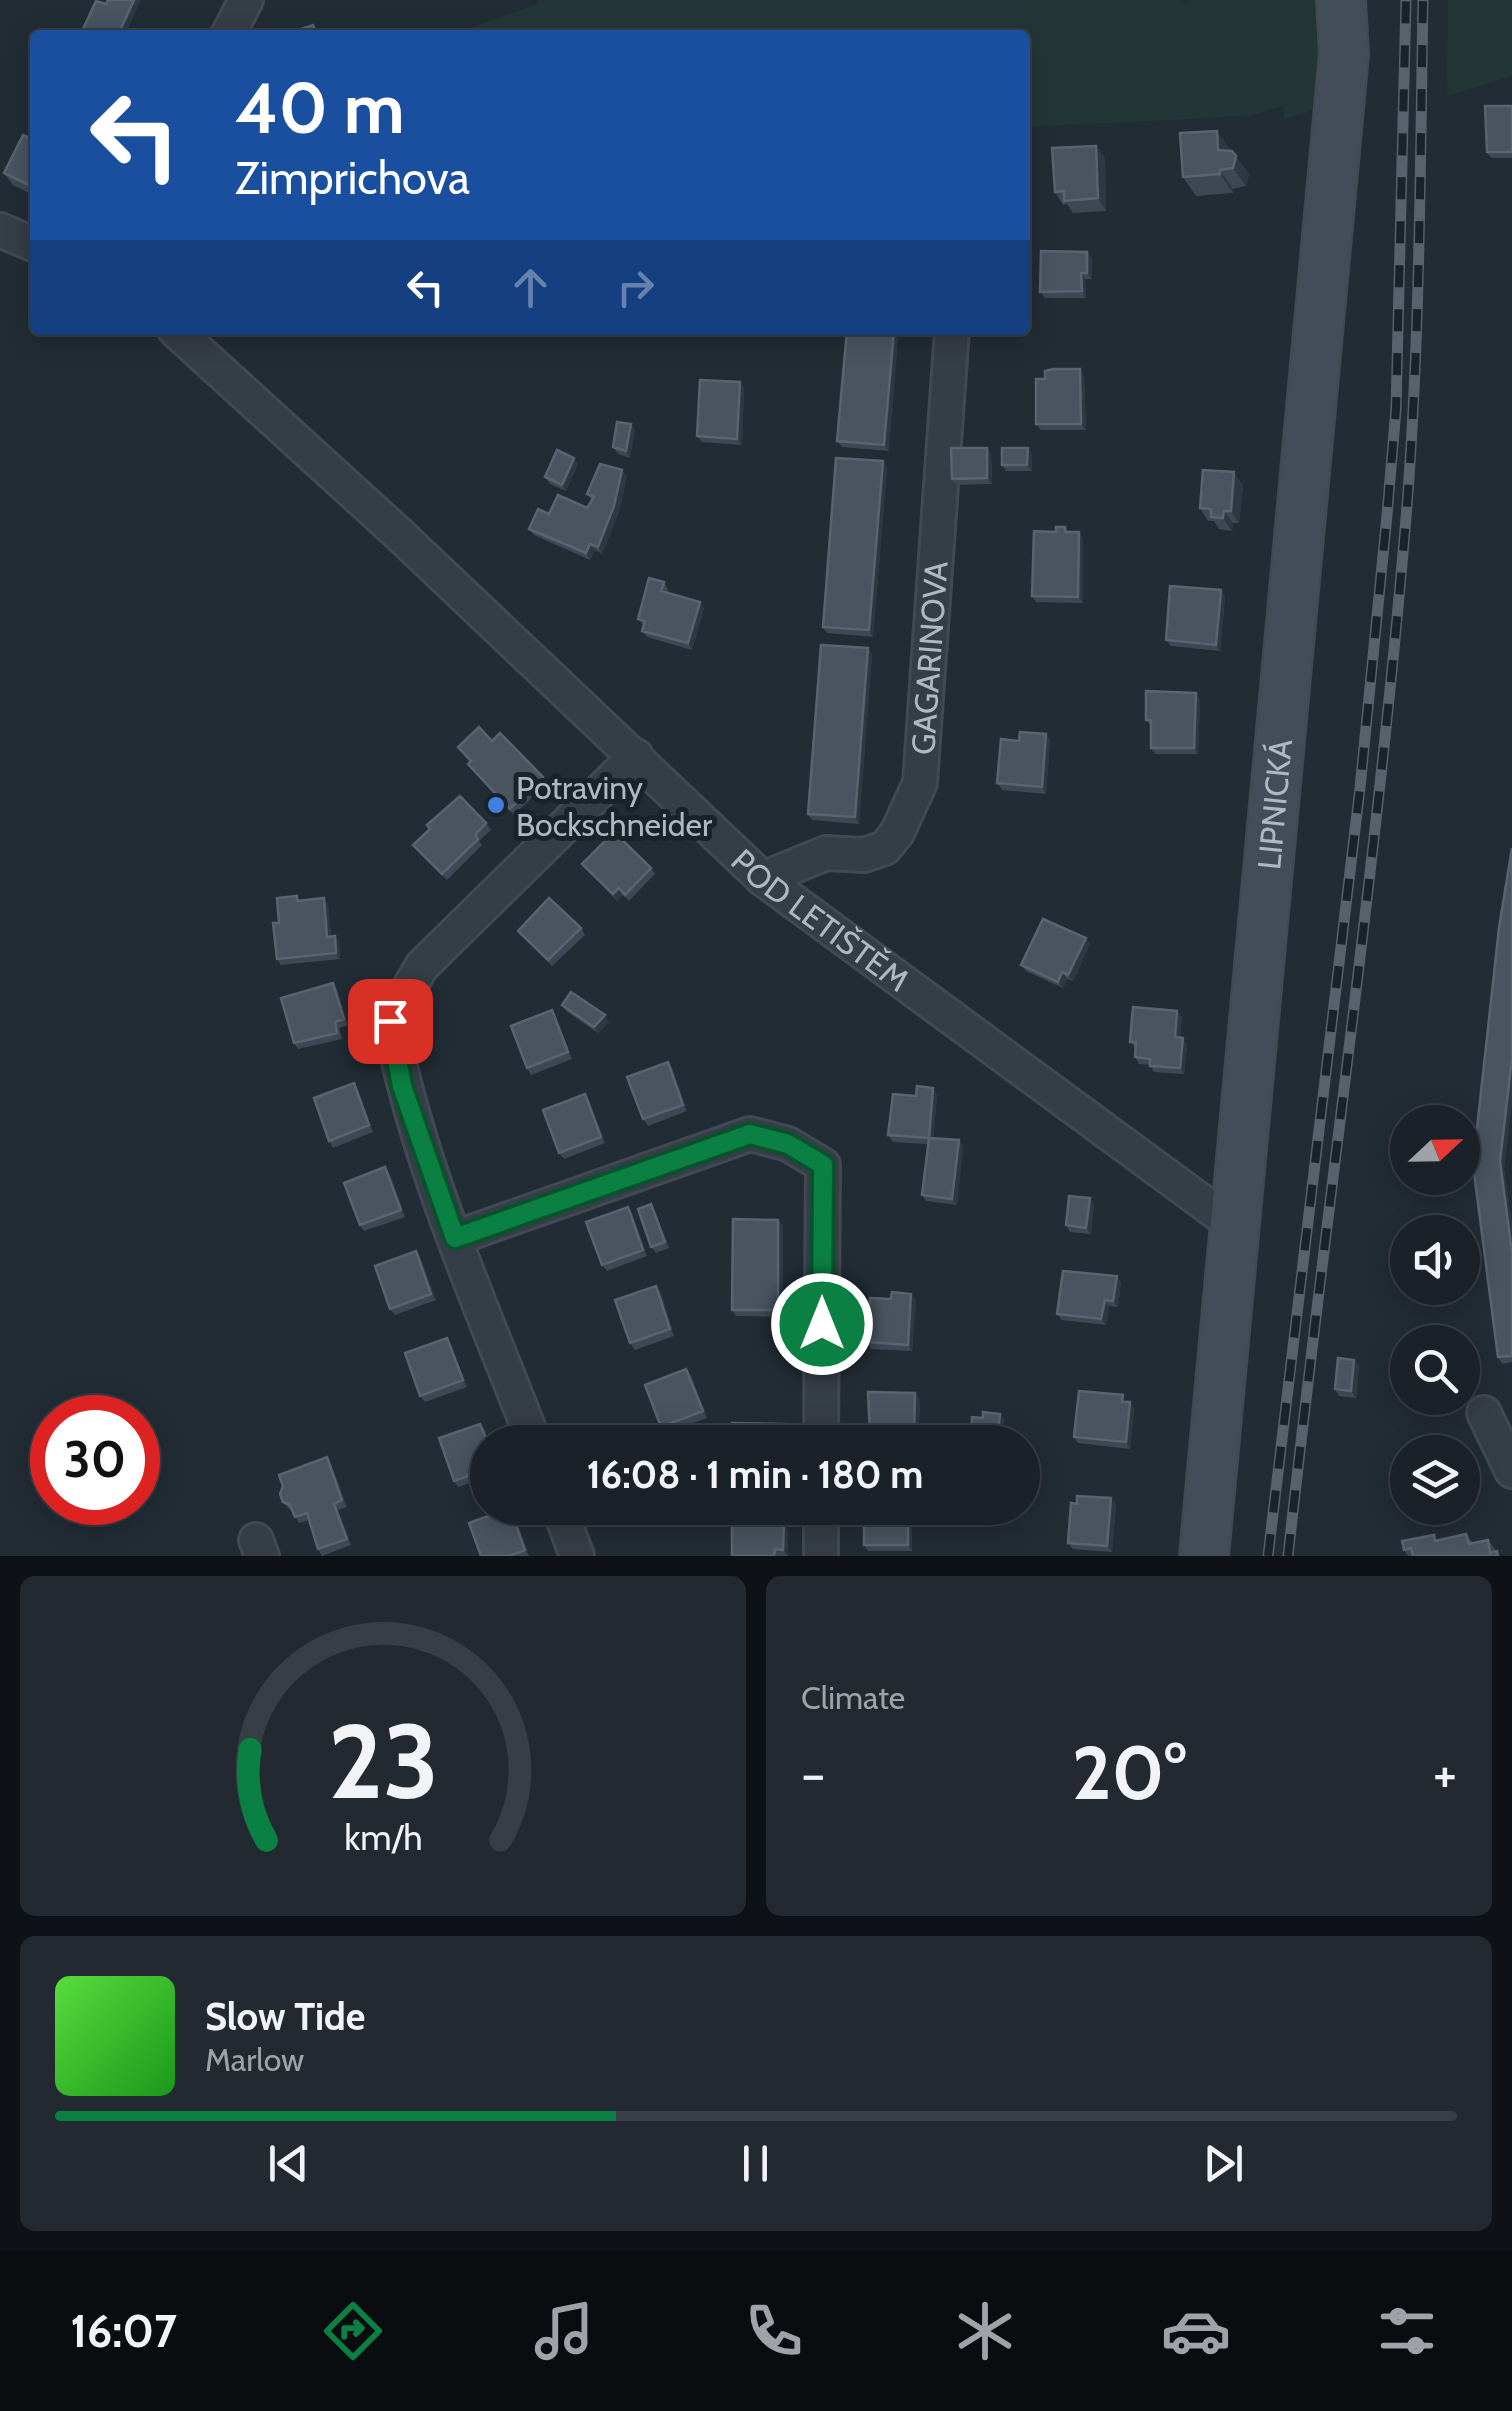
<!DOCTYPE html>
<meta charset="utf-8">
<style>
:root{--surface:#1a2128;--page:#232930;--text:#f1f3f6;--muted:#9fa3a8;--line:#383e45;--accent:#0b8043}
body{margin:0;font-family:Cabin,sans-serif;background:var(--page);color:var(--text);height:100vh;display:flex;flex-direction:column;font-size:38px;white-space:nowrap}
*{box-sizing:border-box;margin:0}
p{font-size:32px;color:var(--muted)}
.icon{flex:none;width:55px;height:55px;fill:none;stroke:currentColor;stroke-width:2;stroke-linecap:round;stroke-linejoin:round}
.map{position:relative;height:1556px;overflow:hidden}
.side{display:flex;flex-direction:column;gap:20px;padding:20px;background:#0e1216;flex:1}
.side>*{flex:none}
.guide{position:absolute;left:30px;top:30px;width:1000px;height:305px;border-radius:10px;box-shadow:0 5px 25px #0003,0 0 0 2px var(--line);background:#1a4fa0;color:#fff;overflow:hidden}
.needle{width:65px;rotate:68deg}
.fabs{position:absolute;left:1390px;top:1105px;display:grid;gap:20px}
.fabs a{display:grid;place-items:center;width:90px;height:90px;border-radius:50%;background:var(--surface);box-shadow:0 5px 25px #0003,0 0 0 2px var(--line);font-size:50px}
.speed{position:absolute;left:30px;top:1395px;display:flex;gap:20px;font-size:50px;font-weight:700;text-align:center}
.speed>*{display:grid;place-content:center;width:130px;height:130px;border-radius:50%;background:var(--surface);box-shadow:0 5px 25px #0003,0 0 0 2px var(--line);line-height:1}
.speed .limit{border:15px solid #d22;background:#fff;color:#111}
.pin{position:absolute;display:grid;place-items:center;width:85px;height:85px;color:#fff;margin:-42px;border-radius:20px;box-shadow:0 5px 15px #0006}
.me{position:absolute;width:110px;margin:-55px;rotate:0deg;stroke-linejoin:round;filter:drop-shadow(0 0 8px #0008)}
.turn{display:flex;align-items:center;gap:35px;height:210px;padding:0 40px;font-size:45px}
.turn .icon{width:130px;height:130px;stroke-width:2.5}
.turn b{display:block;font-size:70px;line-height:85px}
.lanes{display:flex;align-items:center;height:95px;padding:0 40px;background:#0003;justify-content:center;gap:50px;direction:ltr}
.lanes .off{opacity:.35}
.big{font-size:75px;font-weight:800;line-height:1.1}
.side .tile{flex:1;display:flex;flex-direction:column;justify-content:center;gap:15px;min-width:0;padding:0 35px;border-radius:15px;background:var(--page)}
.side .dial{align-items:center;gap:0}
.dial svg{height:260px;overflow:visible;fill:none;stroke:var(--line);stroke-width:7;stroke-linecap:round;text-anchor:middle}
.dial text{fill:var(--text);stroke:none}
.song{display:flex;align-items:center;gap:30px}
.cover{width:120px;height:120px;border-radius:15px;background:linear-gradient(135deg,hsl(110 70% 55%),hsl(120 70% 35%))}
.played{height:10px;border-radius:5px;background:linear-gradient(90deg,var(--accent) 40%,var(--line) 40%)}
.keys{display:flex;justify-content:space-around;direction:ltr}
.heat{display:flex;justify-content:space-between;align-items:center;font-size:55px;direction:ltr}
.side .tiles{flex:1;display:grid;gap:20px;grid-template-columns:1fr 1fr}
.tile:last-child{grid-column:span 2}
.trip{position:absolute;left:470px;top:1425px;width:570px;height:100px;border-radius:50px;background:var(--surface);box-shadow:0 5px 25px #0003,0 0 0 2px var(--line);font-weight:800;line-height:100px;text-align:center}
.tab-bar{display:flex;height:160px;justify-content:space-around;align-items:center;background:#0a0d10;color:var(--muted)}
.tab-bar .icon{width:70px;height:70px}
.tab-bar .active{color:var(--accent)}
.tab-bar b{font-size:45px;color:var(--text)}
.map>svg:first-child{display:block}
.green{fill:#233636}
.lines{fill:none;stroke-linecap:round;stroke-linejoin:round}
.street-casing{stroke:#414952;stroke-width:38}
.secondary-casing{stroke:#414952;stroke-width:52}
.street{stroke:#353d46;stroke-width:32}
.secondary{stroke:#434d59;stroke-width:48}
.rail-casing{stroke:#57626d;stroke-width:11}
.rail{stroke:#1a222a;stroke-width:8;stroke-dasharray:22;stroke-linecap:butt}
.wall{fill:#3d4854}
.shaded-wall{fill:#2d3843}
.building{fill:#495460;stroke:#596470;stroke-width:2.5}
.route-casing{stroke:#07532c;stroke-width:25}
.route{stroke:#0b8043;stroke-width:18}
.shop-dot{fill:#3f7fe0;stroke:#1a222a;stroke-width:4}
.labels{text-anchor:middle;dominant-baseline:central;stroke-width:10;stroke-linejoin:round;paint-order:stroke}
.street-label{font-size:32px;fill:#afb8c3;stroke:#1a222a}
.poi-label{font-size:32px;fill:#afb8c3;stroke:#1a222a;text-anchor:start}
</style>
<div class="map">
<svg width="1512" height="1556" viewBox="0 0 1512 1556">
<rect width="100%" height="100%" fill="#222c35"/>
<path class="green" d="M538 0H1181L1184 4 1190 0H1331L1324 106 1285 119 1282 106 1248 116 1025 127V35H449L538 4Z
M1448 0H1512V76L1447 96Z"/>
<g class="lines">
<defs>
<g id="street">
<path d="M228 35 246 0"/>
<path d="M0 230 35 245"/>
<path id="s1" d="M175 330 400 535 763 879 1235 1226"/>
<path id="s2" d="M763 879 826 853 864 855 885 848 897 833 920 783 952 330"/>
<path d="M455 1238 750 1134 788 1144 823 1165 821 1442"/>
<path d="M1484 1413 1512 1471"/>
<path d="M534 1442C481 1305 418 1166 390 1021L422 966 636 756"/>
<path d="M559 1508 577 1556"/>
<path d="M256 1540 262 1556"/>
<path d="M821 1556V1508"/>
</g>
<g id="secondary">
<path id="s3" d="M1204 1556 1344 54 1341 0"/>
</g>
</defs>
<use href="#street" class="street-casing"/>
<use href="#secondary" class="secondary-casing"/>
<use href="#street" class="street"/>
<use href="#secondary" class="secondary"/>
<defs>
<path id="rail" d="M1268 1556 1360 788 1387 515 1396 409 1406 0
M1288 1556C1326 1210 1377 865 1406 518 1420 346 1420 173 1423 0"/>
</defs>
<use href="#rail" class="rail-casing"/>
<use href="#rail" class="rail"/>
</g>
<path class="wall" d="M1512 106V158H1491L1487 152Z
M35 140V196L13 185 4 173Z
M1096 146 1105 158 1106 211 1073 213 1067 204 1063 205 1055 192Z
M1230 149 1249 174 1246 186 1233 189V193L1196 196 1183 177Z
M1092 258V279H1085L1086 298H1045L1040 292Z
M847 330 889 451 842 447 837 441Z
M1084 376 1086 430H1041L1036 424 1045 379Z
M744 388 742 445 702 442 697 436Z
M631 424 635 430 630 458 618 454 613 447Z
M991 454 992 484 956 485 952 479Z
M1032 455V471H1006L1002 465Z
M883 461 887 468 873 637 827 633 823 627Z
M578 464 566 491 550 484 545 477Z
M627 476 619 512 602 554 595 550 590 560 534 535 529 529 549 514 587 508 592 500 587 494Z
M1243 485 1239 523H1233L1232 531 1219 529 1214 521H1208L1200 508Z
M1065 527 1069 532H1079L1083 539V603L1036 602 1032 596Z
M664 582 668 589 667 593 704 608 692 650 647 637 642 631 644 626 638 619Z
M1225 596 1220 651 1171 646 1166 640Z
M868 648 872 655 859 824 812 820 808 814Z
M1200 700 1198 754H1155L1151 748V726L1146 720Z
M1046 734 1050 740 1046 794 1002 790 997 783 1019 741Z
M492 741 543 777 547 783 514 815 472 770 468 764 470 762 458 747Z
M486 823 491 830 479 841 482 845 447 880 413 845 430 829Z
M1512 848V1102L1504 1168 1512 1225V1362L1502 1364 1498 1357Z
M582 864 651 868 655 874 629 901 623 895 617 901Z
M297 896 300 900 328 905 331 936H335L339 942 340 959 281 965 277 959 279 923Z
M581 928 585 935 552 966 518 931Z
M1090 944 1073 981 1067 979 1063 988 1026 971 1021 965Z
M333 983 337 989 348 1025 339 1028 342 1039 298 1049 294 1043Z
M562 1005 609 1022 598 1033 566 1011Z
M552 1010 556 1017 572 1059 531 1075 527 1068Z
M1177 1011 1182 1017 1180 1038 1187 1045 1184 1074 1154 1072 1150 1065 1139 1064 1135 1057 1136 1048 1130 1042Z
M668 1062 672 1068 687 1111 648 1126 643 1119Z
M358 1090 373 1132 333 1148 329 1141Z
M585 1094 589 1100 605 1143 564 1159 559 1153Z
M937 1095 933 1139 959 1140 963 1146 957 1205 926 1201 922 1195 928 1144 893 1142 888 1135 916 1096Z
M390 1174 405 1217 364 1231 360 1225Z
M1094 1204 1091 1234 1070 1232 1066 1225Z
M628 1207 632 1213 647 1256 607 1271 602 1265Z
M655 1211 669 1248 656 1253 651 1247Z
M778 1220 783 1226 782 1317 736 1316 732 1310Z
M416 1251 420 1257 436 1300 395 1315 390 1309Z
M1121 1282 1118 1307 1109 1306 1106 1325 1062 1320 1057 1314Z
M661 1292 674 1336 635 1350 630 1343Z
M916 1300 912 1351 871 1349 867 1342Z
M451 1344 467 1387 425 1402 420 1396Z
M1359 1366 1356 1398 1339 1396 1335 1389Z
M691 1375 707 1418 666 1433 661 1427Z
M915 1393 920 1400 918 1442H875L870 1436Z
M1127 1402 1134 1409 1130 1449 1078 1443 1074 1437Z
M480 1424 485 1430 488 1442V1477L458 1487 454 1481Z
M331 1464 347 1507 338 1510 351 1545 322 1556 318 1549 309 1520 299 1523 292 1510 288 1508 283 1502Z
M1022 1474 1033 1476 1037 1482 1036 1498 1022 1497Z
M1116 1504 1112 1552 1073 1549 1068 1543Z
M510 1508 514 1514 529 1556H481Z
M912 1508V1551H868L864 1545Z
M788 1529V1556H732Z
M1466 1534 1473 1543 1488 1540 1500 1556H1408L1404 1550 1434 1535 1437 1540Z"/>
<path class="shaded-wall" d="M134 0H141L125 35H118Z
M1217 131 1230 149 1231 169 1218 150Z
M1096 146 1105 158 1106 211 1098 198Z
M1236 156 1249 174 1246 186 1233 168Z
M1220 170 1233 189V193L1220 174Z
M1087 252 1092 258V279L1087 273Z
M1081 273 1085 279 1086 298 1082 291Z
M894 330H899L889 451 884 445Z
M1080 369 1084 376 1086 430 1081 424Z
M740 382 744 388 742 445 737 439Z
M631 424 635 430 630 458 626 451Z
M987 448 991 454 992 484 987 478Z
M1028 448 1032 455V471L1027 465Z
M574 458 578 464 566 491 562 485Z
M883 461 887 468 873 637 869 630Z
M622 470 627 476 619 512 602 554 598 547Z
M1234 472 1243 485 1239 523 1231 511Z
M1224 511 1233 523 1232 531 1223 518Z
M1079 532 1083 539V603L1078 597Z
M590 544 595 550 590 560 586 553Z
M1221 590 1225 596 1220 651 1216 645Z
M700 602 704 608 692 650 688 643Z
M868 648 872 655 859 824 855 817Z
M1196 693 1200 700 1198 754 1194 748Z
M1046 734 1050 740 1046 794 1042 787Z
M619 888 623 895 617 901 613 894Z
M324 898 328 905 332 943 327 937Z
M335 936 339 942 340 959 336 953Z
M1086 938 1090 944 1073 981 1068 975Z
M1062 972 1067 979 1063 988 1058 982Z
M333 983 337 989 348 1025 344 1019Z
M552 1010 556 1017 572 1059 568 1052Z
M1177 1011 1182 1017 1180 1044 1175 1037Z
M605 1015 609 1022 598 1033 594 1027Z
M1183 1038 1187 1045 1184 1074 1180 1068Z
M1512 1058V1102L1504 1168 1512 1225V1253L1500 1161Z
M668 1062 672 1068 687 1111 683 1105Z
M354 1083 358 1090 373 1132 369 1125Z
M933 1088 937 1095 933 1145 929 1138Z
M585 1094 589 1100 605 1143 601 1137Z
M959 1140 963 1146 957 1205 952 1199Z
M385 1167 390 1174 405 1217 401 1210Z
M1090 1198 1094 1204 1091 1234 1086 1228Z
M651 1204 655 1211 669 1248 665 1242Z
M628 1207 632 1213 647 1256 643 1250Z
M778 1220 783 1226 782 1317 778 1310Z
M416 1251 420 1257 436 1300 431 1294Z
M1117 1276 1121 1282 1118 1307 1113 1301Z
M656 1286 661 1292 674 1336 670 1329Z
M911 1294 916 1300 912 1351 908 1345Z
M1105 1300 1109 1306 1106 1325 1101 1319Z
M447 1338 451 1344 467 1387 463 1380Z
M1354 1360 1359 1366 1356 1398 1351 1391Z
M686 1369 691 1375 707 1418 703 1411Z
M915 1393 920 1400 918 1442 914 1437Z
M1130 1402 1134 1409 1130 1449 1126 1442Z
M1000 1414 1005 1420 1002 1442H997Z
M784 1424 789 1430V1442H784Z
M327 1457 331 1464 347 1507 342 1500Z
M1033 1476 1037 1482 1036 1498 1032 1492Z
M1111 1498 1116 1504 1112 1552 1107 1546Z
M334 1504 338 1510 351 1545 347 1539Z
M510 1508 514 1514 529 1556 525 1550Z
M908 1508H912V1551L908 1545Z
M784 1523 788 1529V1556L783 1550Z"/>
<path class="building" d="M108 0H134L118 35H95L83 29 96 1 106 4Z
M313 25 317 35H283Z
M1485 106H1512V152H1487Z
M1217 131 1218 150 1232 151 1236 156 1233 168 1220 170V174L1183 177 1180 133Z
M23 135 35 140V188L4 173Z
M1096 146 1098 198 1064 201V191L1055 192 1052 148Z
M1041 251 1087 252V273H1081L1082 291 1040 292Z
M847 330H894L884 445 837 441Z
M1053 369H1080L1081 424H1036V379H1045V371Z
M700 380 740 382 737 439 697 436Z
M617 422 631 424 626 451 613 447Z
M951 448H987V478L952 479Z
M1002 448H1028L1027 465H1002Z
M557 450 574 458 562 485 545 477Z
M836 458 883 461 869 630 823 627Z
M600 464 622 470 614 506 598 547 590 544 586 553 529 529 538 509 549 514 558 495 587 508 594 497 587 494Z
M1203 470 1234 472 1231 511H1224L1223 518 1211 517V509L1200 508Z
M1056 527H1065V532H1079L1078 597 1032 596 1034 531 1056 532Z
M649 578 664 582 661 591 700 602 688 643 642 631 645 621 638 619Z
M1170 586 1221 590 1216 645 1166 640Z
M821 645 868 648 855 817 808 814Z
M1146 691 1196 693 1194 748H1151V720H1146Z
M479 727 492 741 500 733 543 777 510 809 468 764 471 761 458 747Z
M1020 732 1046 734 1042 787 997 783 1001 739 1019 741Z
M460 796 486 823 475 835 478 839 442 874 413 845 430 829 427 825Z
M614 832 651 868 625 895 619 888 613 894 582 864Z
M1512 848V1058L1500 1161 1512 1253V1356L1498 1357 1473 1165 1499 928Z
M297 896V901L324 898 327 937 335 936 336 953 277 959 273 923H279L277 898Z
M549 898 581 928 548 960 518 931Z
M1043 919 1086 938 1068 975 1062 972 1058 982 1021 965Z
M333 983 344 1019 335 1022 337 1033 294 1043 281 998Z
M571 992 605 1015 594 1027 562 1005Z
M1133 1007 1177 1011 1175 1037 1183 1038 1180 1068 1150 1066V1059L1135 1057 1136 1042H1130Z
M552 1010 568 1052 527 1068 511 1026Z
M668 1062 683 1105 643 1119 627 1077Z
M354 1083 369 1125 329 1141 314 1098Z
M917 1086 933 1088 929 1138 888 1135 893 1094 916 1096Z
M585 1094 601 1137 559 1153 543 1110Z
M929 1138 959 1140 952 1199 922 1195Z
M385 1167 401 1210 360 1225 344 1183Z
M1069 1196 1090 1198 1086 1228 1066 1225Z
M651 1204 665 1242 651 1247 638 1209Z
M628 1207 643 1250 602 1265 586 1222Z
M733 1219 778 1220V1310H732Z
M416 1251 431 1294 390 1309 375 1266Z
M1063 1271 1117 1276 1113 1301 1105 1300 1101 1319 1057 1314Z
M656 1286 670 1329 630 1343 615 1300Z
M892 1292 911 1294 908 1345 867 1342 870 1298 891 1299Z
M447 1338 463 1380 420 1396 405 1353Z
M1338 1358 1354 1360 1351 1391 1335 1389Z
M686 1369 703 1411 661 1427 645 1385Z
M1079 1391 1123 1395 1122 1402H1130L1126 1442 1074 1437Z
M868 1392 915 1393 914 1437 870 1436Z
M983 1412 1000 1414 997 1442H971L972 1417 983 1418Z
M732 1423 784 1424V1442H732Z
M480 1424 488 1444V1469L454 1481 439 1438Z
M327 1457 342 1500 334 1504 347 1539 318 1549 307 1513 295 1517 290 1505 283 1502 280 1494 283 1486 279 1475Z
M1022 1474 1033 1476 1032 1492 1022 1491Z
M1077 1496 1111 1498 1107 1546 1068 1543 1071 1503 1077 1504Z
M510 1508 525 1550 509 1556H481L469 1523Z
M864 1508H908V1545H864Z
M732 1522 784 1523 783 1550 775 1549 774 1556H732Z
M1466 1534 1469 1544 1488 1540 1490 1553 1497 1551 1498 1556H1413L1411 1548 1404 1550 1402 1541 1434 1535 1435 1541Z"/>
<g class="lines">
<defs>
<path id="route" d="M390 1021 402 1086 455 1238 750 1134 788 1144 823 1165 822 1324"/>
</defs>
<use href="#route" class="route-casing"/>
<use href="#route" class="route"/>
</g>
<circle class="shop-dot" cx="496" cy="805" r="10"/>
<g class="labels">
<g class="street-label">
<text stroke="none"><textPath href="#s2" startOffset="328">GAGARINOVA</textPath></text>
<text stroke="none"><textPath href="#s3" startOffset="755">LIPNICKÁ</textPath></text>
<text stroke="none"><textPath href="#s1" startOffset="875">POD LETIŠTĚM</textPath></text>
</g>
<g class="poi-label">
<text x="516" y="787">Potraviny<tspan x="516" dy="37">Bockschneider</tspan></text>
</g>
</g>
</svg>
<div class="fabs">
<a><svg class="needle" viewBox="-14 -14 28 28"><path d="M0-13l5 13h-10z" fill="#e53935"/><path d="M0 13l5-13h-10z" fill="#9fa3a8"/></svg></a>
<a><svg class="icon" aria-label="sound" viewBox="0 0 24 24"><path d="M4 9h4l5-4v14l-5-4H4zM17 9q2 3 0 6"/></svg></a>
<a><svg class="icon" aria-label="search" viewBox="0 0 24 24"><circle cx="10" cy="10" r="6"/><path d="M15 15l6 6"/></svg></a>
<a><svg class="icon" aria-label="layers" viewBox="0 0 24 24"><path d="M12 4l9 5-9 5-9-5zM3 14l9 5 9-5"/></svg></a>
</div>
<div class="speed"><div class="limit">30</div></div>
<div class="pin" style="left:390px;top:1021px;background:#d93025"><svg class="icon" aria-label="arrive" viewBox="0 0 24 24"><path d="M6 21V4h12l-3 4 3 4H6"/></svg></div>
<svg class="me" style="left:822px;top:1324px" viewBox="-20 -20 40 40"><circle r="17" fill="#0b8043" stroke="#fff" stroke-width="3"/><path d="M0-11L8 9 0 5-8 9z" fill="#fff"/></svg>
<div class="trip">16:08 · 1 min · 180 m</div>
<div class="guide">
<div class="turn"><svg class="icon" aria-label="left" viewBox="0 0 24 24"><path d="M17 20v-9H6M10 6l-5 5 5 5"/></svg><div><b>40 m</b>Zimprichova</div></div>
<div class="lanes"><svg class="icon" aria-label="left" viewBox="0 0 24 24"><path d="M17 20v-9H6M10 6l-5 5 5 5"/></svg><svg class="icon off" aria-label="ahead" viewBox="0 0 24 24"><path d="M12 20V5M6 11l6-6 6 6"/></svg><svg class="icon off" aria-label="right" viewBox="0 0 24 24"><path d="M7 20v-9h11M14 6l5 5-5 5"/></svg></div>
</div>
</div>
<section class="side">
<div class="tiles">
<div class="tile dial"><svg viewBox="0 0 100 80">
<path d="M14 69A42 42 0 1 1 86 69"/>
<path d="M14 69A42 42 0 0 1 9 41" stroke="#0b8043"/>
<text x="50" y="56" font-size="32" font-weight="700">23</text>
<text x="50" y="72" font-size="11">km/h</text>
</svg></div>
<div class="tile"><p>Climate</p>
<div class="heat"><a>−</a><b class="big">20°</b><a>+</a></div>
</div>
<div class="tile">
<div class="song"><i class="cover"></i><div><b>Slow Tide</b><p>Marlow</p></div></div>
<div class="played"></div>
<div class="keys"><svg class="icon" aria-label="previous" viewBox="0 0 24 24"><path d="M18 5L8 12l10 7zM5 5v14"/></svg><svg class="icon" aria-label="pause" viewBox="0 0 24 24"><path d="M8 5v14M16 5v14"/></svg><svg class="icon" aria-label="next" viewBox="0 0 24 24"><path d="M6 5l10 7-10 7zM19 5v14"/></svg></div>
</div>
</div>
</section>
<nav class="tab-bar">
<b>16:07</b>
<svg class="icon active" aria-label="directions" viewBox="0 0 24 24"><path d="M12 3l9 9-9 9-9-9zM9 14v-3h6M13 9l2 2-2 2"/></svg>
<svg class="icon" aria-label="music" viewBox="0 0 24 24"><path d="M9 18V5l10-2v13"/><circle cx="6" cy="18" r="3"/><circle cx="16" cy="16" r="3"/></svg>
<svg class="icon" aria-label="phone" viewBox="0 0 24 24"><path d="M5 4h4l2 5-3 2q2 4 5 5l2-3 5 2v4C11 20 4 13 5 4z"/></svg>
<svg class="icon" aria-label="climate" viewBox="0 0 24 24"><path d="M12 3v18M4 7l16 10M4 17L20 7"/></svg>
<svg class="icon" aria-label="car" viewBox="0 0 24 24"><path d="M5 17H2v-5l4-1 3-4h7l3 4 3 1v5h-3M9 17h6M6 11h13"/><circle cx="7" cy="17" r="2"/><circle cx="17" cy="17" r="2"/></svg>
<svg class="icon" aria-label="filters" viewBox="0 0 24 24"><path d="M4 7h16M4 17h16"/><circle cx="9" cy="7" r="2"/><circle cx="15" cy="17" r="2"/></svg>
</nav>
